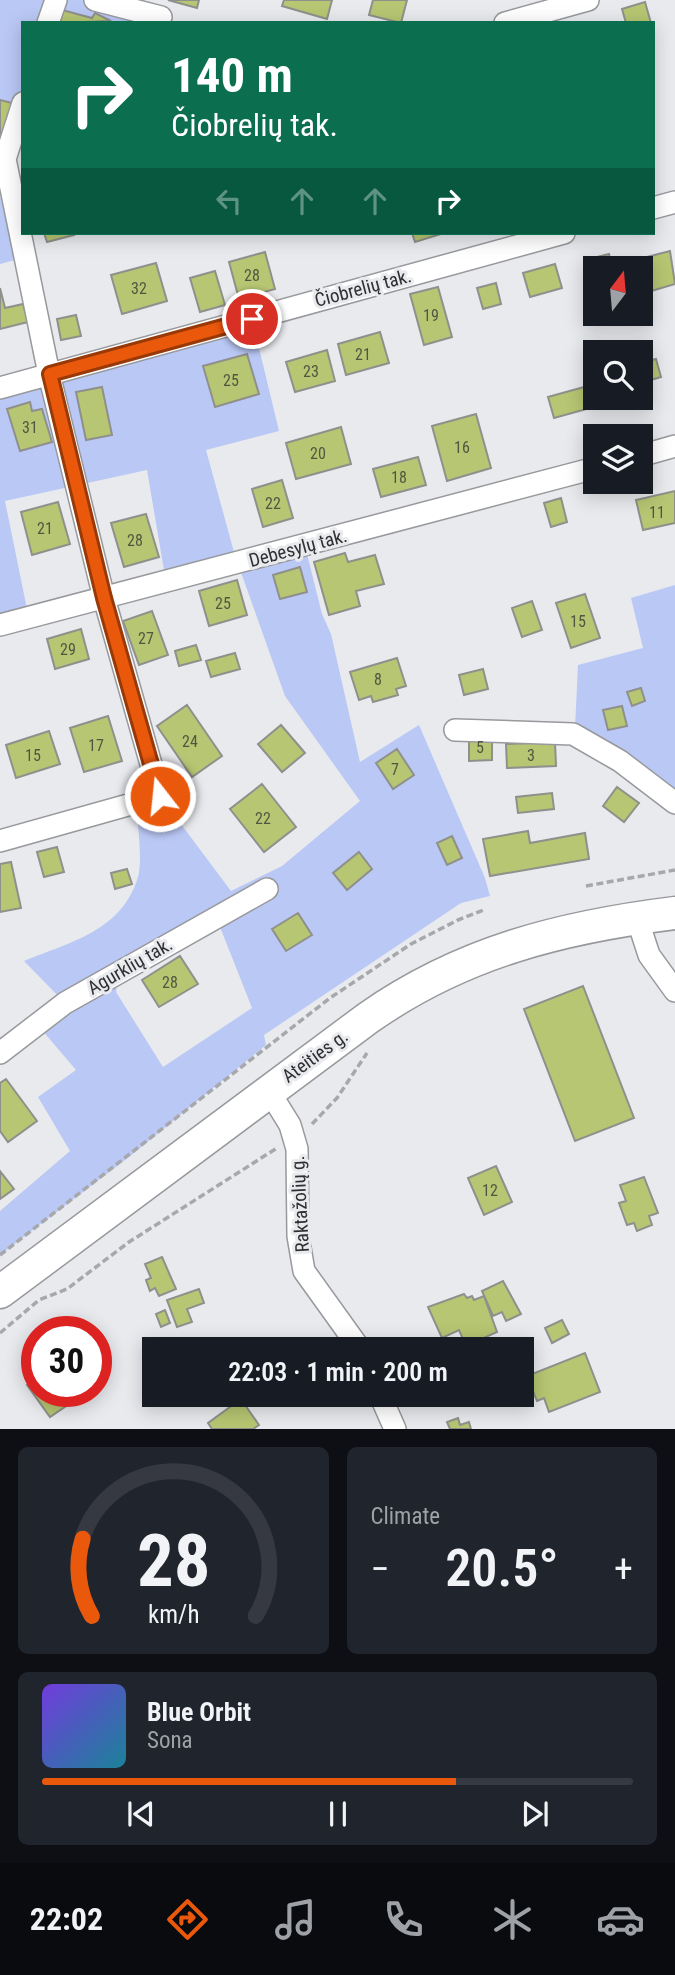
<!DOCTYPE html>
<meta charset="utf-8">
<style>
:root{--surface:#171b24;--page:#20242c;--text:#f1f3f6;--muted:#9ea1a6;--line:#363941;--accent:#ea580c}
body{margin:0;font-family:"Roboto Condensed",sans-serif;background:var(--page);color:var(--text);height:100vh;display:flex;flex-direction:column;font-size:26px;white-space:nowrap}
*{box-sizing:border-box;margin:0}
p{font-size:23px;color:var(--muted)}
.icon{flex:none;width:38px;height:38px;fill:none;stroke:currentColor;stroke-width:2;stroke-linecap:round;stroke-linejoin:round}
.map{position:relative;height:1429px;overflow:hidden}
.side{display:flex;flex-direction:column;gap:18px;padding:18px;background:#0d0f14;flex:1}
.side>*{flex:none}
.banner{position:absolute;left:21px;top:21px;width:634px;height:214px;border-radius:0px;box-shadow:0 4px 18px #0003;background:#0b6e4f;color:#fff;overflow:hidden}
.needle{width:46px;rotate:16deg}
.tools{position:absolute;left:583px;top:256px;display:grid;gap:14px}
.tools a{display:grid;place-items:center;width:70px;height:70px;border-radius:0px;background:var(--surface);box-shadow:0 4px 18px #0003;font-size:35px}
.speed{position:absolute;left:21px;top:1316px;display:flex;gap:14px;font-size:35px;font-weight:700;text-align:center}
.speed>*{display:grid;place-content:center;width:91px;height:91px;border-radius:50%;background:var(--surface);box-shadow:0 4px 18px #0003;line-height:1}
.speed .limit{border:10px solid #d22;background:#fff;color:#111}
.pin{position:absolute;display:grid;place-items:center;width:60px;height:60px;color:#fff;margin:-30px;border:4px solid #fff;border-radius:50%;box-shadow:0 2px 7px #0007}
.me{position:absolute;width:77px;margin:-38px;rotate:344deg;stroke-linejoin:round;filter:drop-shadow(0 0 5px #0008)}
.turn{display:flex;align-items:center;gap:24px;height:147px;padding:0 35px;font-size:32px}
.turn .icon{width:91px;height:91px;stroke-width:2.5}
.turn b{display:block;font-size:49px;line-height:60px}
.lanes{display:flex;align-items:center;height:66px;padding:0 35px;background:#0003;justify-content:center;gap:35px;direction:ltr}
.lanes .off{opacity:.35}
.big{font-size:52px;font-weight:600;line-height:1.1}
.side .widget{flex:1;display:flex;flex-direction:column;justify-content:center;gap:10px;min-width:0;padding:0 24px;border-radius:10px;background:var(--page)}
.side .dial{align-items:center;gap:0}
.dial svg{height:182px;overflow:visible;fill:none;stroke:var(--line);stroke-width:7;stroke-linecap:round;text-anchor:middle}
.dial text{fill:var(--text);stroke:none}
.song{display:flex;align-items:center;gap:21px}
.cover{width:84px;height:84px;border-radius:10px;background:linear-gradient(135deg,hsl(260 70% 55%),hsl(190 70% 35%))}
.played{height:7px;border-radius:4px;background:linear-gradient(90deg,var(--accent) 70%,var(--line) 70%)}
.keys{display:flex;justify-content:space-around;direction:ltr}
.heat{display:flex;justify-content:space-between;align-items:center;font-size:38px;direction:ltr}
.side .tiles{flex:1;display:grid;gap:18px;grid-template-columns:1fr 1fr}
.widget:last-child{grid-column:span 2}
.trip{position:absolute;left:142px;top:1337px;width:392px;height:70px;border-radius:0px;background:var(--surface);box-shadow:0 4px 18px #0003;font-weight:600;line-height:70px;text-align:center}
.tab-bar{display:flex;height:112px;justify-content:space-around;align-items:center;background:#090b0e;color:var(--muted)}
.tab-bar .icon{width:49px;height:49px}
.tab-bar .on{color:var(--accent)}
.tab-bar b{font-size:32px;color:var(--text)}
.map>svg:first-child{display:block}
.green{fill:#bac8f5;fill-rule:evenodd}
.building{fill:#b7c672;stroke:#8f908c;stroke-width:2}
.lines{fill:none;stroke-linecap:round;stroke-linejoin:round}
.street-casing{stroke:#98999c;stroke-width:24}
.secondary-casing{stroke:#98999c;stroke-width:35}
.path{stroke:#a7a8ab;stroke-width:3.5;stroke-dasharray:7 3.5;stroke-linecap:butt}
.street{stroke:#fff;stroke-width:21}
.secondary{stroke:#fff;stroke-width:32}
.route-casing{stroke:#983908;stroke-width:18}
.route{stroke:#ea580c;stroke-width:12}
.labels{text-anchor:middle;dominant-baseline:central;stroke-width:6;stroke-linejoin:round;paint-order:stroke}
.number-label{font-size:16px;fill:#515641}
.street-label{font-size:19px;fill:#2f3031;stroke:#e9eaee}
</style>
<div class="map">
<svg width="675" height="1429" viewBox="0 0 675 1429">
<rect width="100%" height="100%" fill="#e9eaee"/>
<path class="green" d="M0 0H132L142 23H23V138L0 143Z
M0 195 15 260 0 264Z
M252 319 279 431 206 450 237 563 305 546 322 614 331 634 360 762 419 725 485 878 490 896 461 903 264 1035 266 1045 129 1157 0 1255V1211L70 1151 38 1097 76 1070 36 1023 65 1003 24 961C70 942 122 931 138 877 143 859 137 821 136 801L160 796 231 891 282 866 360 801 285 696 238 564 166 582 147 470 5 501 27 609 0 616V388ZM220 927 252 1008 163 1067 116 992 119 972Z
M675 585V795L575 728 578 665 643 648 631 598Z"/>
<path class="building" d="M168 0H199L197 8Z
M284 0H332L327 19 282 6Z
M373 0H407L401 23 369 15Z
M645 2 651 23H626L622 9Z
M62 10 92 18 95 13 111 21 58 23Z
M0 100 12 103 4 137 0 136Z
M44 233H73L74 235 47 242Z
M412 233H444L415 242Z
M670 251 675 284 648 292 639 259Z
M265 252 275 289 239 299 229 262Z
M609 254 612 268H595V279L589 259Z
M156 263 167 301 122 314 111 275Z
M555 264 562 288 530 297 523 273Z
M215 271 225 305 200 312 190 278Z
M496 283 501 304 483 309 477 288Z
M438 287 452 337 424 345 410 294Z
M0 288 5 308 23 304 28 322 0 329Z
M76 315 81 336 61 340 57 319Z
M380 332 389 363 346 375 338 344Z
M327 350 335 381 295 392 286 362Z
M247 354 259 394 215 407 203 366Z
M656 359 661 377 644 382 640 363Z
M102 387 112 435 86 440 76 392Z
M584 387 590 408 554 418 548 397Z
M30 402 32 411 42 409 52 442 20 451 7 409Z
M476 414 491 468 447 481 432 426Z
M341 427 351 464 296 479 286 443Z
M418 457 426 485 381 497 373 469Z
M282 480 293 518 263 527 252 489Z
M675 491V523L643 530 636 500Z
M561 498 567 522 551 527 544 503Z
M58 502 70 544 32 555 21 512Z
M146 514 159 557 124 567 111 523Z
M345 553 348 562 375 555 384 584 356 591 360 606 329 615 314 562Z
M300 567 307 592 280 599 273 575Z
M237 580 247 615 209 626 199 591Z
M585 594 600 638 571 648 556 603Z
M532 601 542 630 522 637 512 608Z
M152 611 168 655 139 665 123 621Z
M81 629 89 659 55 669 47 639Z
M196 645 201 660 179 666 175 651Z
M235 653 240 669 211 677 206 661Z
M397 658 406 686 396 689 398 695 373 702 371 696 359 700 350 672Z
M483 669 488 689 464 695 459 675Z
M641 688 645 701 632 706 627 692Z
M187 705 222 756 192 777 157 726Z
M622 706 627 726 608 730 603 710Z
M108 716 122 761 84 772 70 728Z
M281 725 305 753 282 772 258 744Z
M49 731 60 764 16 778 6 745Z
M492 733V760L469 761V734Z
M555 742 556 766 507 768 506 744Z
M397 749 414 775 393 789 376 763Z
M262 784 296 827 264 852 230 809Z
M617 787 639 803 624 822 603 806Z
M552 793 554 809 518 813 516 797Z
M528 831 530 843 585 833 589 859 490 876 483 839Z
M452 836 462 858 447 865 437 843Z
M57 847 64 872 44 877 37 852Z
M359 852 372 869 347 890 333 873Z
M11 862 21 908 0 912V864Z
M127 869 132 884 115 889 111 873Z
M298 913 312 935 286 951 272 929Z
M180 956 198 984 159 1007 142 980Z
M583 986 634 1118 575 1141 524 1009Z
M6 1079 37 1121 8 1142 0 1131V1083Z
M496 1166 512 1202 484 1215 468 1178Z
M0 1171 14 1189 0 1199Z
M644 1177 658 1213 649 1216 652 1225 637 1231 634 1223 627 1225 619 1203 626 1201 620 1185Z
M162 1257 176 1289 159 1296 155 1288 150 1291 146 1280 151 1278 145 1264Z
M503 1281 521 1314 506 1321 502 1312 493 1316 482 1291Z
M199 1289 204 1303 187 1309 192 1322 177 1327 167 1300Z
M464 1294 467 1298 472 1296 474 1300 484 1296 497 1332 466 1346 459 1330 442 1338 428 1307Z
M165 1310 170 1323 161 1327 156 1314Z
M562 1320 569 1334 552 1343 545 1328Z
M585 1353 600 1392 549 1412 544 1398 537 1401 527 1376Z
M37 1378V1391L85 1393 50 1417 27 1385Z
M241 1399 259 1425 253 1429H212L208 1423Z
M458 1418 460 1425 469 1422 471 1429H450L447 1422Z"/>
<g class="lines">
<defs>
<path id="street" d="M95 0 161 17
M48 23 56 0
M505 23 588 0
M653 208 675 202
M0 388 564 233
M640 456 675 446
M0 625 595 468
M455 730 573 734 620 761 675 803
M0 841 160 796 104 598 49 374 5 159 23 103
M637 918 649 955 675 991
M0 1053 65 1003 267 889
M269 1091 290 1125 297 1149 298 1236 304 1271 360 1349
M380 1395 395 1429"/>
<path id="secondary" d="M0 1292 368 1018C462 952 562 927 675 913"/>
</defs>
<use href="#street" class="street-casing"/>
<use href="#secondary" class="secondary-casing"/>
<path class="path" d="M586 886 675 870
M312 1124 337 1098 367 1053
M0 1255 330 998 411 944 458 920 486 909
M0 1333 39 1300 67 1289 129 1242 277 1148"/>
<use href="#street" class="street"/>
<use href="#secondary" class="secondary"/>
</g>
<g class="lines">
<defs>
<path id="route" d="M160 796 104 598 50 374 252 319"/>
</defs>
<use href="#route" class="route-casing"/>
<use href="#route" class="route"/>
</g>
<g class="labels">
<g class="number-label">
<text x="252" y="275">28</text>
<text x="139" y="288">32</text>
<text x="431" y="315">19</text>
<text x="363" y="354">21</text>
<text x="311" y="371">23</text>
<text x="231" y="380">25</text>
<text x="30" y="427">31</text>
<text x="462" y="447">16</text>
<text x="318" y="453">20</text>
<text x="399" y="477">18</text>
<text x="273" y="503">22</text>
<text x="657" y="512">11</text>
<text x="45" y="528">21</text>
<text x="135" y="540">28</text>
<text x="223" y="603">25</text>
<text x="578" y="621">15</text>
<text x="146" y="638">27</text>
<text x="68" y="649">29</text>
<text x="378" y="679">8</text>
<text x="190" y="741">24</text>
<text x="96" y="745">17</text>
<text x="480" y="747">5</text>
<text x="33" y="755">15</text>
<text x="531" y="755">3</text>
<text x="395" y="769">7</text>
<text x="263" y="818">22</text>
<text x="170" y="982">28</text>
<text x="490" y="1190">12</text>
</g>
<g class="street-label">
<text transform="translate(363 288) rotate(-15)">Čiobrelių tak.</text>
<text transform="translate(298 548) rotate(-15)">Debesylų tak.</text>
<text transform="translate(130 966) rotate(-30)">Agurklių tak.</text>
<text transform="translate(315 1056) rotate(-36)">Ateities g.</text>
<text transform="translate(300 1204) rotate(-93)">Raktažolių g.</text>
</g>
</g>
</svg>
<div class="tools">
<a><svg class="needle" viewBox="-14 -14 28 28"><path d="M0-13l5 13h-10z" fill="#e53935"/><path d="M0 13l5-13h-10z" fill="#9ea1a6"/></svg></a>
<a><svg class="icon" aria-label="search" viewBox="0 0 24 24"><circle cx="10" cy="10" r="6"/><path d="M15 15l6 6"/></svg></a>
<a><svg class="icon" aria-label="layers" viewBox="0 0 24 24"><path d="M12 4l9 5-9 5-9-5zM3 14l9 5 9-5"/></svg></a>
</div>
<div class="speed"><div class="limit">30</div></div>
<div class="pin" style="left:252px;top:319px;background:#d93025"><svg class="icon" aria-label="arrive" viewBox="0 0 24 24"><path d="M6 21V4h12l-3 4 3 4H6"/></svg></div>
<svg class="me" style="left:160px;top:796px" viewBox="-20 -20 40 40"><circle r="17" fill="#ea580c" stroke="#fff" stroke-width="3"/><path d="M0-11L8 9 0 5-8 9z" fill="#fff"/></svg>
<div class="trip">22:03 · 1 min · 200 m</div>
<div class="banner">
<div class="turn"><svg class="icon" aria-label="right" viewBox="0 0 24 24"><path d="M7 20v-9h11M14 6l5 5-5 5"/></svg><div><b>140 m</b>Čiobrelių tak.</div></div>
<div class="lanes"><svg class="icon off" aria-label="left" viewBox="0 0 24 24"><path d="M17 20v-9H6M10 6l-5 5 5 5"/></svg><svg class="icon off" aria-label="ahead" viewBox="0 0 24 24"><path d="M12 20V5M6 11l6-6 6 6"/></svg><svg class="icon off" aria-label="ahead" viewBox="0 0 24 24"><path d="M12 20V5M6 11l6-6 6 6"/></svg><svg class="icon" aria-label="right" viewBox="0 0 24 24"><path d="M7 20v-9h11M14 6l5 5-5 5"/></svg></div>
</div>
</div>
<section class="side">
<div class="tiles">
<div class="widget dial"><svg viewBox="0 0 100 80">
<path d="M14 69A42 42 0 1 1 86 69"/>
<path d="M14 69A42 42 0 0 1 10 35" stroke="#ea580c"/>
<text x="50" y="56" font-size="32" font-weight="700">28</text>
<text x="50" y="72" font-size="11">km/h</text>
</svg></div>
<div class="widget"><p>Climate</p>
<div class="heat"><a>−</a><b class="big">20.5°</b><a>+</a></div>
</div>
<div class="widget">
<div class="song"><i class="cover"></i><div><b>Blue Orbit</b><p>Sona</p></div></div>
<div class="played"></div>
<div class="keys"><svg class="icon" aria-label="previous" viewBox="0 0 24 24"><path d="M18 5L8 12l10 7zM5 5v14"/></svg><svg class="icon" aria-label="pause" viewBox="0 0 24 24"><path d="M8 5v14M16 5v14"/></svg><svg class="icon" aria-label="next" viewBox="0 0 24 24"><path d="M6 5l10 7-10 7zM19 5v14"/></svg></div>
</div>
</div>
</section>
<nav class="tab-bar">
<b>22:02</b>
<svg class="icon on" aria-label="directions" viewBox="0 0 24 24"><path d="M12 3l9 9-9 9-9-9zM9 14v-3h6M13 9l2 2-2 2"/></svg>
<svg class="icon" aria-label="music" viewBox="0 0 24 24"><path d="M9 18V5l10-2v13"/><circle cx="6" cy="18" r="3"/><circle cx="16" cy="16" r="3"/></svg>
<svg class="icon" aria-label="phone" viewBox="0 0 24 24"><path d="M5 4h4l2 5-3 2q2 4 5 5l2-3 5 2v4C11 20 4 13 5 4z"/></svg>
<svg class="icon" aria-label="climate" viewBox="0 0 24 24"><path d="M12 3v18M4 7l16 10M4 17L20 7"/></svg>
<svg class="icon" aria-label="car" viewBox="0 0 24 24"><path d="M5 17H2v-5l4-1 3-4h7l3 4 3 1v5h-3M9 17h6M6 11h13"/><circle cx="7" cy="17" r="2"/><circle cx="17" cy="17" r="2"/></svg>
</nav>
